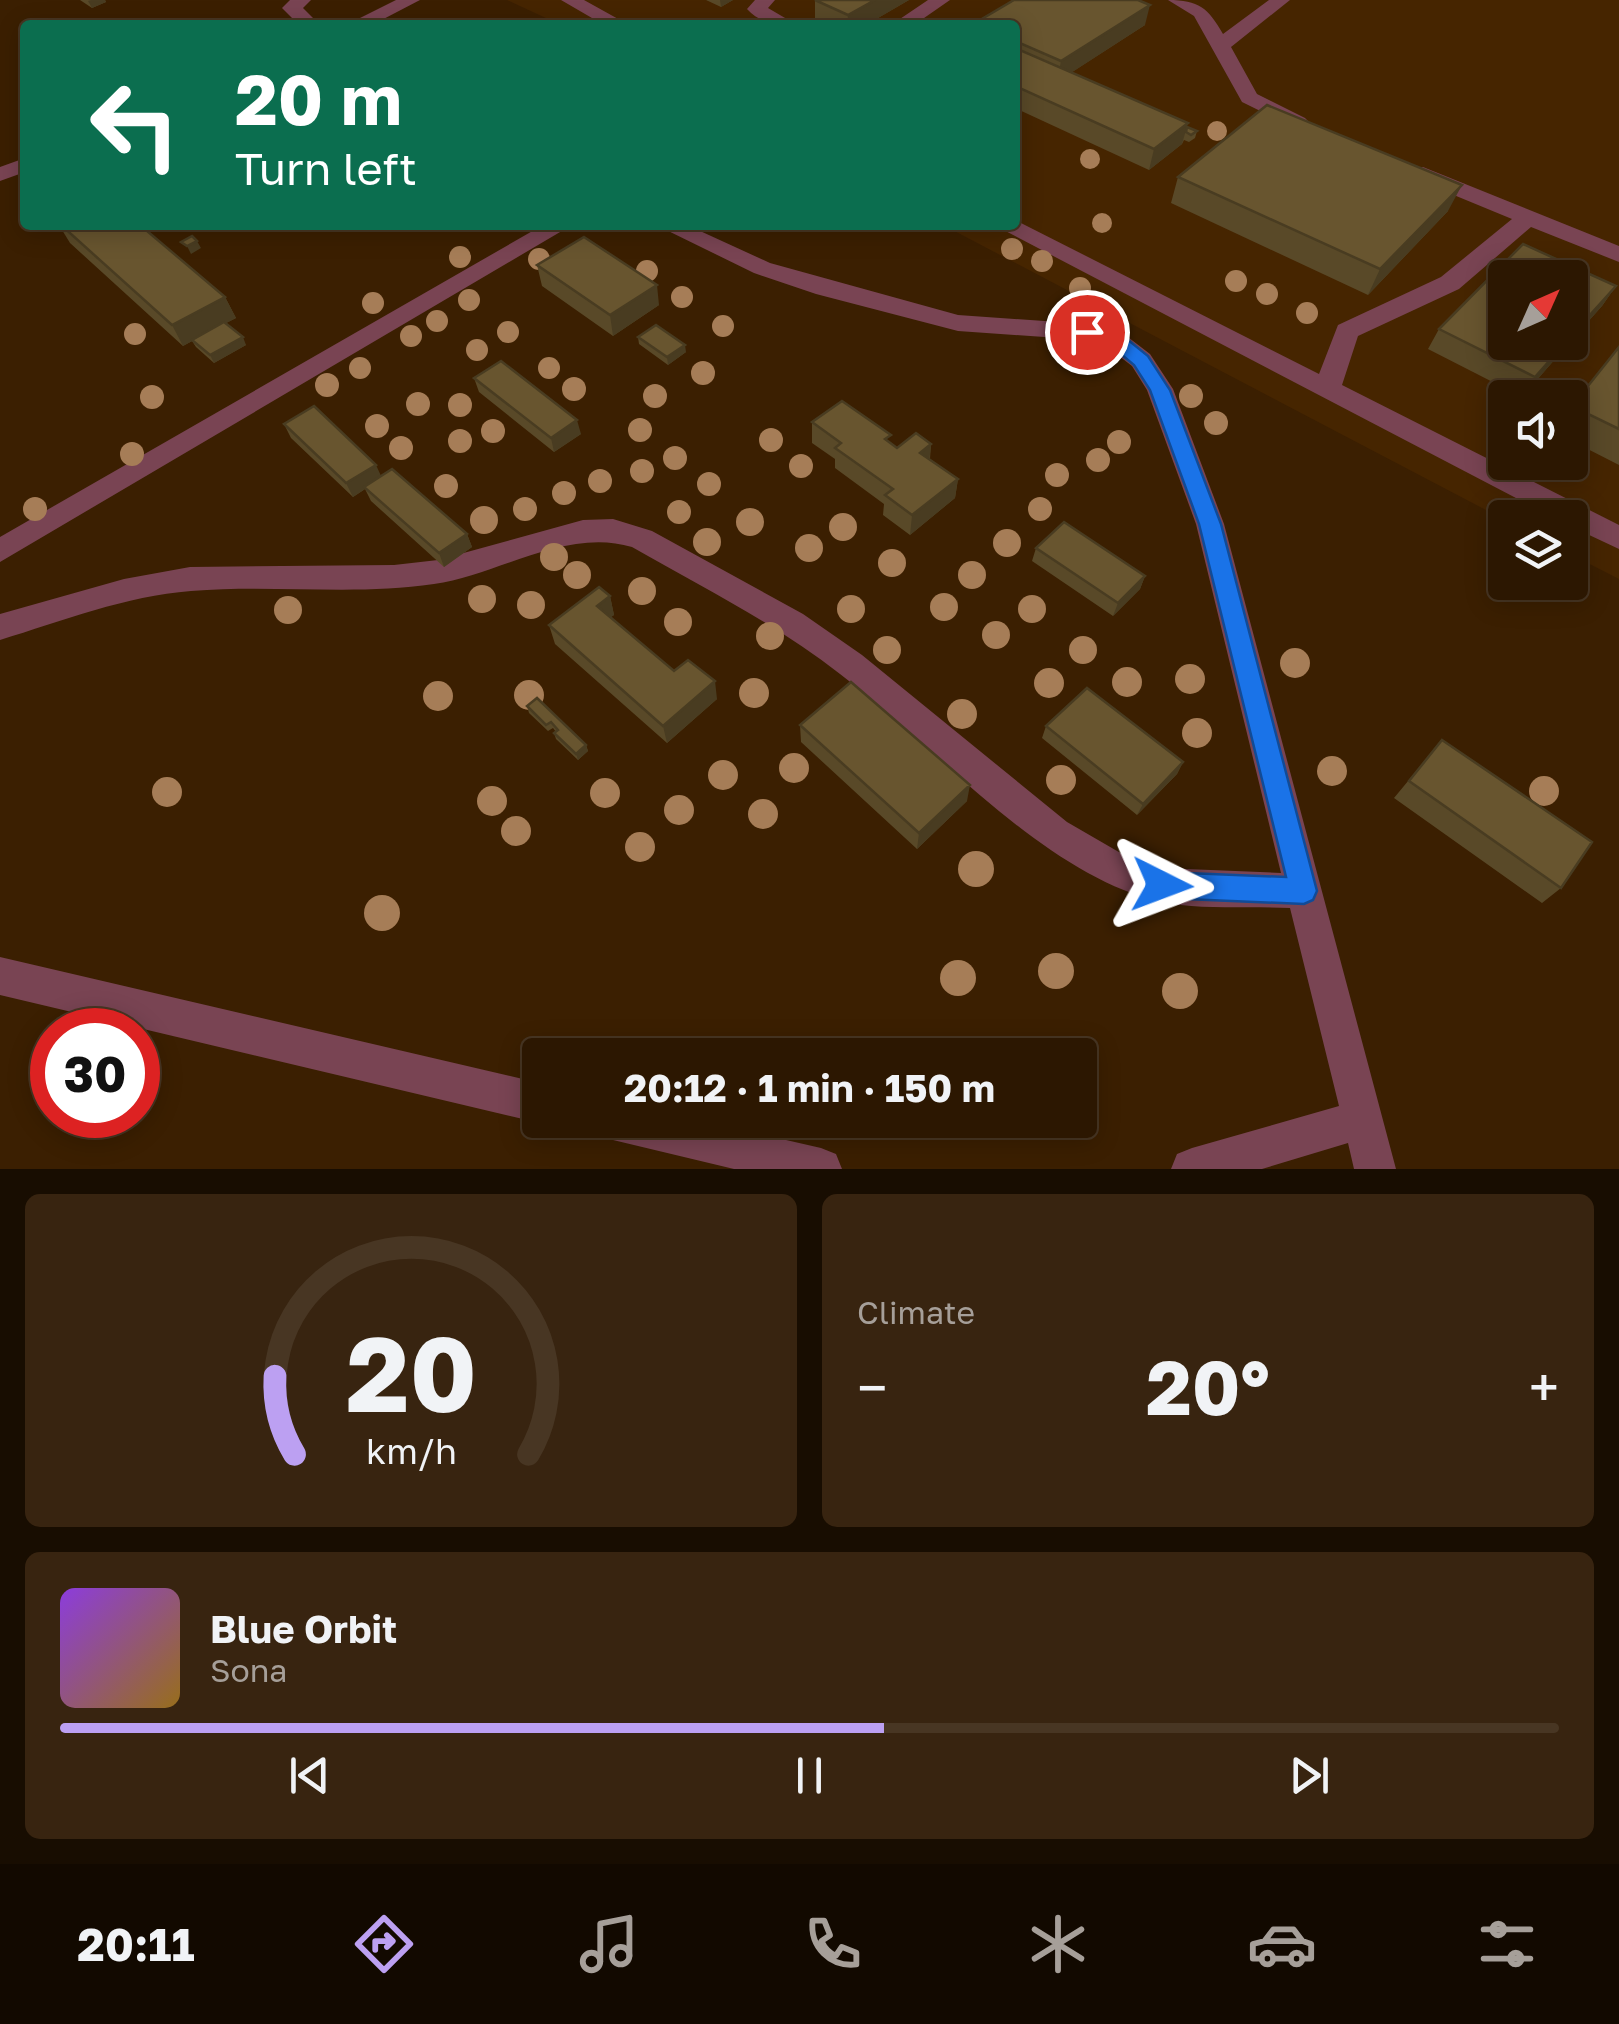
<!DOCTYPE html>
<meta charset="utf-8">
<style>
:root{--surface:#2c1701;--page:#382410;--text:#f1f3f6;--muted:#a69f99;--line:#483623;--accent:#bca0f2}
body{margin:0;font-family:"Golos Text",sans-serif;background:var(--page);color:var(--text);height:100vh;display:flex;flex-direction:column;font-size:38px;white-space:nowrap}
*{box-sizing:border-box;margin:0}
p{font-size:32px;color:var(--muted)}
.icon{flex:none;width:55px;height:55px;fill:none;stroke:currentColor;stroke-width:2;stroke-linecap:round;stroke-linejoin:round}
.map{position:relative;height:1169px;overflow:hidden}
.sheet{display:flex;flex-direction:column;gap:25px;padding:25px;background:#180d01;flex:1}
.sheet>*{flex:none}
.banner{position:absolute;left:20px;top:20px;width:1000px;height:210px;border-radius:10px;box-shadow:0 5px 25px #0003,0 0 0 2px var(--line);background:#0b6e4f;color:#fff;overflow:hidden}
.needle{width:65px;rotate:45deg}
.buttons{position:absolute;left:1488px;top:260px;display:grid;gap:20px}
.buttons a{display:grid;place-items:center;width:100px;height:100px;border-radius:10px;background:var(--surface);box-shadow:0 5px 25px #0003,0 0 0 2px var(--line);font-size:50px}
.speed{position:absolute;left:30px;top:1008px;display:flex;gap:20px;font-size:50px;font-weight:700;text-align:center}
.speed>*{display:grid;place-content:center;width:130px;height:130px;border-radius:50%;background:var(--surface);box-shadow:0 5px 25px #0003,0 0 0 2px var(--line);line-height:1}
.speed .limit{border:15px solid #d22;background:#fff;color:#111}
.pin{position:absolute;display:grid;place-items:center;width:85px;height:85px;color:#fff;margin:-42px;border:5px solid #fff;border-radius:50%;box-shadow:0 2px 10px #0007}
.me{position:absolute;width:110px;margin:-55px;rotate:93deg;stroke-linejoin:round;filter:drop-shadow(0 0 8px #0008)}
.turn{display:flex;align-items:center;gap:35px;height:210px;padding:0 50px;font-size:45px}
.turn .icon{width:130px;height:130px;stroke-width:2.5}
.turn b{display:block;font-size:70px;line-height:85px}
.big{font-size:75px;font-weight:700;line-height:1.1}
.sheet .card{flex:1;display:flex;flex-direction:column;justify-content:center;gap:15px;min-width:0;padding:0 35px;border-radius:15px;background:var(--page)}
.sheet .dial{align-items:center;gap:0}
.dial svg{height:260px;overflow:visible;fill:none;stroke:var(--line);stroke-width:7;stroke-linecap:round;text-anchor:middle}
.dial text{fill:var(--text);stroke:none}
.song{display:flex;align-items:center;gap:30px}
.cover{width:120px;height:120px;border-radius:15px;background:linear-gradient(135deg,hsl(270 70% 55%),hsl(40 70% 35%))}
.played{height:10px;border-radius:5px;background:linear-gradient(90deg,var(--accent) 55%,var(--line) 55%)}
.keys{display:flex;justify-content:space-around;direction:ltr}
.heat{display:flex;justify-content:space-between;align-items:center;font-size:55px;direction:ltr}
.sheet .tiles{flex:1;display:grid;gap:25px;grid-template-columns:1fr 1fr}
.card:last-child{grid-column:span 2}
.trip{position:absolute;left:522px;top:1038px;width:575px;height:100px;border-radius:10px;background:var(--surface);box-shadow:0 5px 25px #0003,0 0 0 2px var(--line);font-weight:700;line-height:100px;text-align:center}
.dock{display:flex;height:160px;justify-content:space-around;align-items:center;background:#120900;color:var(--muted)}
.dock .icon{width:70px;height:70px}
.dock .active{color:var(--accent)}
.dock b{font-size:45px;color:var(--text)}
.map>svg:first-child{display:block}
.built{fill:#462500;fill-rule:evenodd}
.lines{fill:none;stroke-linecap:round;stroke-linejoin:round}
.minor{fill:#794453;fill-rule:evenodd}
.tree{fill:#a67d57}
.wall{fill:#594928}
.shaded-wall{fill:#493c21}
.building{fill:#68552f;stroke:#493c21;stroke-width:2.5}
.route{fill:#1a73e8;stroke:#114b97;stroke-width:2.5}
</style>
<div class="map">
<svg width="1619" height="1169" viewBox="0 0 1619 1169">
<rect width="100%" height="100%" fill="#3b1f01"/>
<path class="built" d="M507 0H1619V579L1570 554V518L1505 520 943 225H1015V25H561ZM1505 278H1570V342H1505ZM1505 398H1570V462H1505Z"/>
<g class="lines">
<path class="minor" d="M290 0H311L303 8 320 25H299L282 8Z
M396 0H420L372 25H346Z
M561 0H584L629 25H604Z
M755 0H775L768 8 797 25C777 25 761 24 747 9Z
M928 0H950L914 25H891Z
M1168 0C1199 0 1208 8 1223 34L1269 0H1290L1231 47 1257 94 1305 118 1309 122 1305 126H1291L1242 102 1194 16Z
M25 158V172L0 181V167Z
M1423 167 1619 246V262L1531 227 1459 289 1358 336 1342 385 1619 525V549L1570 526V518H1554L994 225H1015V220L1319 374 1338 325 1441 277 1512 219 1415 179 1412 174 1415 169Z
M543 225H572L0 562V537Z
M656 225H687L770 263 958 315 1087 324 1124 334 1150 354 1173 389 1224 524 1396 1169H1354L1348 1143 1262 1169H1171L1177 1154 1192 1148 1339 1106 1290 908C1251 906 1198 910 1161 902 1043 875 934 746 840 674 776 624 702 587 632 547 567 527 498 575 434 584 353 596 272 584 191 591 126 596 62 621 0 640V614L124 579 190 567 394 565 438 560 583 520 613 519 652 531 803 614 862 655 1067 822 1124 855 1162 868 1281 873 1196 524 1147 390 1132 366 1106 346 1087 340 958 331 816 294 754 273Z
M0 957 540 1083V1120H547L540 1123 0 995Z
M593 1120H699L821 1148 836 1154 842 1169H734L613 1140 599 1134Z"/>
</g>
<g class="tree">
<circle cx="1217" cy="131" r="10"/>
<circle cx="1090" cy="159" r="10"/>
<circle cx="1102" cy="223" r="10"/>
<circle cx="1012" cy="249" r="11"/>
<circle cx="460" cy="257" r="11"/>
<circle cx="539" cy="259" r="11"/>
<circle cx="1042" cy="261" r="11"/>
<circle cx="647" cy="271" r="11"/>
<circle cx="1236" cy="281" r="11"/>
<circle cx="1080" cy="288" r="11"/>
<circle cx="1267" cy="294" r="11"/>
<circle cx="682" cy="297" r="11"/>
<circle cx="469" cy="300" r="11"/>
<circle cx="373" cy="303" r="11"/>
<circle cx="1307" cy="313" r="11"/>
<circle cx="437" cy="321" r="11"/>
<circle cx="723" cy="326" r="11"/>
<circle cx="508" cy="332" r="11"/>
<circle cx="135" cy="334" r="11"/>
<circle cx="411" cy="336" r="11"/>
<circle cx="477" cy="350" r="11"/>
<circle cx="360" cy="368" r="11"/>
<circle cx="549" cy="368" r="11"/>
<circle cx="703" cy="373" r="12"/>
<circle cx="327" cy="385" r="12"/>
<circle cx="574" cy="389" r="12"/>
<circle cx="655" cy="396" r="12"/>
<circle cx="1191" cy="396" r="12"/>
<circle cx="152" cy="397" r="12"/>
<circle cx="418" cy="404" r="12"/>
<circle cx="460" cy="405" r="12"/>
<circle cx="1216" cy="423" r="12"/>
<circle cx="377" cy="426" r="12"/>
<circle cx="640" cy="430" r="12"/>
<circle cx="493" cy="431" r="12"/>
<circle cx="771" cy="440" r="12"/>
<circle cx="460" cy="441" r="12"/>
<circle cx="1119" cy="442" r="12"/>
<circle cx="401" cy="448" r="12"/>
<circle cx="132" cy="454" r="12"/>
<circle cx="675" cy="458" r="12"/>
<circle cx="1098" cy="460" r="12"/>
<circle cx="801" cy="466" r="12"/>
<circle cx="642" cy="471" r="12"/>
<circle cx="1057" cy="475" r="12"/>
<circle cx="600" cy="481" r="12"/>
<circle cx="709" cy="484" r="12"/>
<circle cx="446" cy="486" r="12"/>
<circle cx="564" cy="493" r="12"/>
<circle cx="35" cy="509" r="12"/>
<circle cx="525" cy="509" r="12"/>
<circle cx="1040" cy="509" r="12"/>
<circle cx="679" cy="512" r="12"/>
<circle cx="484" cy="520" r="14"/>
<circle cx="750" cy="522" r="14"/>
<circle cx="843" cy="527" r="14"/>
<circle cx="707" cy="542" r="14"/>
<circle cx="1007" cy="543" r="14"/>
<circle cx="809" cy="548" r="14"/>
<circle cx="554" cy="557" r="14"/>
<circle cx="892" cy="563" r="14"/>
<circle cx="577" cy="575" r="14"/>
<circle cx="972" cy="575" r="14"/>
<circle cx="642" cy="591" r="14"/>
<circle cx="482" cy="599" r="14"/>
<circle cx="531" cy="605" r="14"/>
<circle cx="944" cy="607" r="14"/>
<circle cx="851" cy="609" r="14"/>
<circle cx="1032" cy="609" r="14"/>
<circle cx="288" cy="610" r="14"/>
<circle cx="678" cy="622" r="14"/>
<circle cx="996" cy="635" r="14"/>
<circle cx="770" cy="636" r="14"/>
<circle cx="887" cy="650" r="14"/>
<circle cx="1083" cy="650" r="14"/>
<circle cx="1295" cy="663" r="15"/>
<circle cx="1190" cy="679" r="15"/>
<circle cx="1127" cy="682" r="15"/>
<circle cx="1049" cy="683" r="15"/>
<circle cx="754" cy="693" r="15"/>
<circle cx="529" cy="695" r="15"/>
<circle cx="438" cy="696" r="15"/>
<circle cx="962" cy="714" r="15"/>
<circle cx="1197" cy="733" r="15"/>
<circle cx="794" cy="768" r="15"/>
<circle cx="1332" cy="771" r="15"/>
<circle cx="723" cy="775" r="15"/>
<circle cx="1061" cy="780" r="15"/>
<circle cx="1544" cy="791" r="15"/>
<circle cx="167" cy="792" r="15"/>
<circle cx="605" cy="793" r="15"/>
<circle cx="492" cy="801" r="15"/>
<circle cx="679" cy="810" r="15"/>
<circle cx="763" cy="814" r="15"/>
<circle cx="516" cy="831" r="15"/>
<circle cx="640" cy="847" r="15"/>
<circle cx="976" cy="869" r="18"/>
<circle cx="382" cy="913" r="18"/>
<circle cx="1056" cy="971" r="18"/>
<circle cx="958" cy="978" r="18"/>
<circle cx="1180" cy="991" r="18"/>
</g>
<path class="wall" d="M80 0H105L106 2 92 8Z
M706 0H733L721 7Z
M815 0H909L866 25H826L815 20Z
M975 23 1145 25 1072 72 1197 131 1195 138 1189 142 1184 140 1182 144 1149 170 1015 108V25H975Z
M1178 177 1448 211 1368 295 1171 203Z
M59 225H140L225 297 236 318 226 323 246 345 214 363 196 347 192 341 183 346 70 243Z
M1523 244 1616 286 1602 306 1570 342V278H1505V342H1570L1522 397 1428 349 1439 329Z
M537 265 659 305 613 336 542 286Z
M638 337 686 352 668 365 639 344Z
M1619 347V465L1570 440V410Z
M474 378 581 434 554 452 479 392Z
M812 422 890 443 897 448 931 444 930 459 958 479 955 498 910 535 883 515 884 504 835 468V459L812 443Z
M284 424 381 476 467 534 472 547 444 567 371 501 365 489 353 497 291 438Z
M1036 548 1145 576 1140 589 1113 616 1032 561Z
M610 596 614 615 610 617 674 671 717 699 667 743 555 644 549 625Z
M527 706 586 745 588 751 578 760 556 739 554 733 556 732 553 728 548 731 529 713Z
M800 725 967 801 917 849 801 742Z
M1046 726 1183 762 1177 774 1137 815 1042 738Z
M1442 740 1561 888 1542 903 1394 798Z"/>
<path class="shaded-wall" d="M91 0H105L106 2 92 8 88 1Z
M720 0H733L721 7Z
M875 0H909L866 25H847L848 15Z
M1150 5 1145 25 1057 82 1061 61Z
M1188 123 1182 144 1149 170 1154 149Z
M1462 185 1448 211 1368 295 1380 269Z
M197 241 201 248 191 254 187 246Z
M657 285 659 305 613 336 610 315Z
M1616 286 1602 306 1570 342V337Z
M225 297 236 318 183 346 172 325Z
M243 337 246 345 214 363 210 355Z
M1566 342H1570L1522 397 1535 377Z
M685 345 686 352 668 365 667 357Z
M577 420 581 434 554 452 551 438Z
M931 444 929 464 920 453Z
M376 465 382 478 353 497 346 483Z
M958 479 955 498 910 535 912 515Z
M467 534 472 547 444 567 439 553Z
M1145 576 1140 589 1113 616 1118 603Z
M610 596 614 615 601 625 597 606Z
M715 681 717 699 667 743 663 726Z
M586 745 588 751 578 760 576 754Z
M1183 762 1177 774 1137 815 1143 804Z
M970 785 967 801 917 849 919 833Z"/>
<path class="building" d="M815 0H875L848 15Z
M1014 0H1138L1150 5 1061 61 1015 41V25H980L975 23Z
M184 21 189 25H172Z
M1015 48 1188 123 1154 149 1015 86Z
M1267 105 1462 185 1380 269 1178 177Z
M1187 127 1197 131 1191 135 1186 132Z
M61 225H140L225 297 172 325Z
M192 236 197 241 187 246 181 242Z
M584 237 657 285 610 315 537 265Z
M1523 244 1616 286 1570 337V278H1505V342H1566L1535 377 1439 329Z
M224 322 243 337 210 355 192 340Z
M656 325 685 345 667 357 638 337Z
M1619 347V429L1572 406Z
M501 361 577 420 551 438 474 378Z
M842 401 891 435 885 439 897 448 916 433 931 444 920 453 958 479 912 515 885 495 893 489 835 448 841 443 812 422Z
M314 406 376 465 346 483 284 424Z
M392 469 467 534 439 553 364 487Z
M1064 522 1145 576 1118 603 1036 548Z
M599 587 610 596 597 606 674 671 688 660 715 681 663 726 549 625Z
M851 682 970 785 919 833 800 725Z
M1087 688 1183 762 1143 804 1046 726Z
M537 698 586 745 576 754 554 733 558 730 551 722 546 725 527 706Z
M1442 740 1592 842 1561 888 1409 781Z"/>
<path class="route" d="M1087 326 1122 335 1148 356 1170 390 1221 524 1317 891 1313 900 1304 904 1162 898 1152 894 1148 885 1152 876 1162 872 1286 877 1199 524 1150 390 1134 365 1109 344 1081 337V328Z"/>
</svg>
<div class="buttons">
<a><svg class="needle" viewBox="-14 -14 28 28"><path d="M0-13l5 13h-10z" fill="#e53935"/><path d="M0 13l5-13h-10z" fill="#a69f99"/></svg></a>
<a><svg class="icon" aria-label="sound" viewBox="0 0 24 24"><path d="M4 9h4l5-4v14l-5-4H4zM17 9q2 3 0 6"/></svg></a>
<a><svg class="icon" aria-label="layers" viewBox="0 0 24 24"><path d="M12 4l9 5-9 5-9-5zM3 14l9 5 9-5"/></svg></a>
</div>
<div class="speed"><div class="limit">30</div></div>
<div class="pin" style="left:1087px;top:332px;background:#d93025"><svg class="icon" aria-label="arrive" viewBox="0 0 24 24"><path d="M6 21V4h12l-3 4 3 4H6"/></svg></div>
<svg class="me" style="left:1162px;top:885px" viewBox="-20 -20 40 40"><path d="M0-17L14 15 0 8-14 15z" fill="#1a73e8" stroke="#fff" stroke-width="4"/></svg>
<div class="trip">20:12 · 1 min · 150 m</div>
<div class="banner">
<div class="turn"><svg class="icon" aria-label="left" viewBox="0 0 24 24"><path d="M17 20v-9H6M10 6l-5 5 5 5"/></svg><div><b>20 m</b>Turn left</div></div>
</div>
</div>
<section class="sheet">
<div class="tiles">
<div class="card dial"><svg viewBox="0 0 100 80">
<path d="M14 69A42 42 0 1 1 86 69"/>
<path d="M14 69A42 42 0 0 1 8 45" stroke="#bca0f2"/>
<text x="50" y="56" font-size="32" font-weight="700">20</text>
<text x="50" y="72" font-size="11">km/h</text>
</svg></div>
<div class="card"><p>Climate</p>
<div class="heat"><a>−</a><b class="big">20°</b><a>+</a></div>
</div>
<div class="card">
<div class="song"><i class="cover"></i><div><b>Blue Orbit</b><p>Sona</p></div></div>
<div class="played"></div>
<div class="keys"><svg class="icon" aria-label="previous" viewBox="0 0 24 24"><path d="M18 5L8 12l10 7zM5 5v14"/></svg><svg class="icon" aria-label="pause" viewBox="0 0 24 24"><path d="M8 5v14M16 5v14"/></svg><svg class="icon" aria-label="next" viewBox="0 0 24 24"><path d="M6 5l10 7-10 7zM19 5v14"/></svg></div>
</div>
</div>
</section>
<nav class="dock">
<b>20:11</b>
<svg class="icon active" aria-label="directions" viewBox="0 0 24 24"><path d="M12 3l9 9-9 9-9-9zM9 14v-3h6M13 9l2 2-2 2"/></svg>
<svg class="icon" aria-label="music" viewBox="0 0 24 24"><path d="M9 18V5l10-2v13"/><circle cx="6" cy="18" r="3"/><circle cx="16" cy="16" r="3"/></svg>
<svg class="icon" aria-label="phone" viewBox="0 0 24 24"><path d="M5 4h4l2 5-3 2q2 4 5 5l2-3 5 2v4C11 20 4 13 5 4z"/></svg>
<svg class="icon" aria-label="climate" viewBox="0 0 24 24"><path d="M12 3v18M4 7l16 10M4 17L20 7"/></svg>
<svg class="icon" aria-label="car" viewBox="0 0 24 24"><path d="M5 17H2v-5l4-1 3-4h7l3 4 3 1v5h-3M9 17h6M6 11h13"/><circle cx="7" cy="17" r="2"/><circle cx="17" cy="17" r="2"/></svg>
<svg class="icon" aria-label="filters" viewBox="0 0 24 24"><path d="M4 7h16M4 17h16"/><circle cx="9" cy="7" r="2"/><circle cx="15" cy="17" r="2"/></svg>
</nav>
